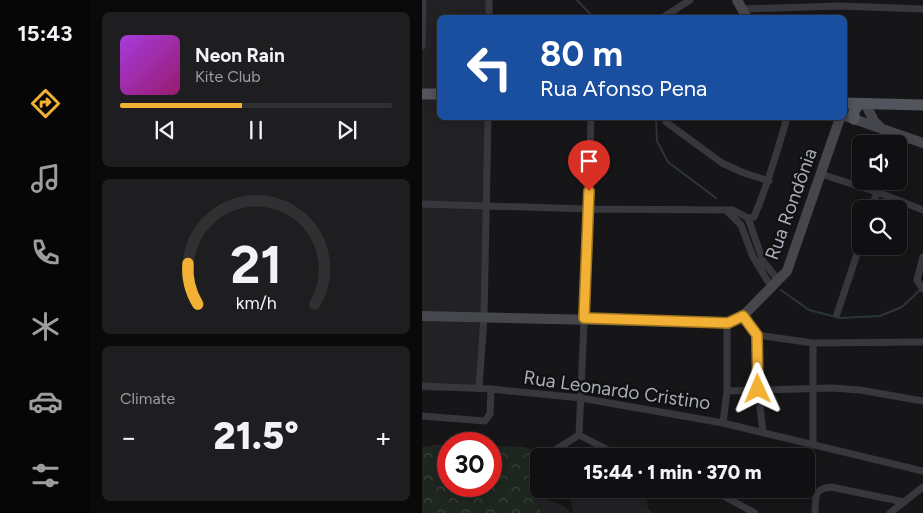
<!DOCTYPE html>
<meta charset="utf-8">
<style>
:root{--surface:#101012;--page:#1e1e20;--text:#f1f3f6;--muted:#9c9d9f;--line:#303032;--accent:#f2b134}
body{margin:0;font-family:Figtree,sans-serif;background:var(--page);color:var(--text);height:100vh;display:flex;flex-direction:column;font-size:19px;white-space:nowrap}
*{box-sizing:border-box;margin:0}
p{font-size:16px;color:var(--muted)}
.icon{flex:none;width:28px;height:28px;fill:none;stroke:currentColor;stroke-width:2;stroke-linecap:round;stroke-linejoin:round}
.map{position:relative;flex:1;overflow:hidden}
.panel{display:flex;flex-direction:column;gap:12px;padding:12px;background:#09090a;width:332px}
.panel>*{flex:none}
.guide{position:absolute;left:15px;top:15px;width:410px;height:105px;border-radius:8px;box-shadow:0 2px 12px #0003,0 0 0 1px var(--line);background:#1a4fa0;color:#fff;overflow:hidden}
.fabs{position:absolute;left:430px;top:135px;display:grid;gap:10px}
.fabs a{display:grid;place-items:center;width:55px;height:55px;border-radius:8px;background:var(--surface);box-shadow:0 2px 12px #0003,0 0 0 1px var(--line);font-size:25px}
.speed{position:absolute;left:15px;top:432px;display:flex;gap:10px;font-size:25px;font-weight:700;text-align:center}
.speed>*{display:grid;place-content:center;width:65px;height:65px;border-radius:50%;background:var(--surface);box-shadow:0 2px 12px #0003,0 0 0 1px var(--line);line-height:1}
.speed .limit{border:8px solid #d22;background:#fff;color:#111}
.pin{position:absolute;display:grid;place-items:center;width:42px;height:42px;color:#fff;margin:-51px -21px;border-radius:50% 50% 50% 0;rotate:-45deg;box-shadow:0 0 5px #0007}
.pin .icon{rotate:45deg}
.me{position:absolute;width:55px;margin:-28px;rotate:359deg;stroke-linejoin:round;filter:drop-shadow(0 0 4px #0008)}
.turn{display:flex;align-items:center;gap:18px;height:105px;padding:0 20px;font-size:22px}
.turn .icon{width:65px;height:65px;stroke-width:2.5}
.turn b{display:block;font-size:35px;line-height:42px}
.big{font-size:38px;font-weight:800;line-height:1.1}
.panel .tile{flex:1;display:flex;flex-direction:column;justify-content:center;gap:8px;min-width:0;padding:0 18px;border-radius:8px;background:var(--page)}
.panel .dial{align-items:center;gap:0}
.dial svg{height:130px;overflow:visible;fill:none;stroke:var(--line);stroke-width:7;stroke-linecap:round;text-anchor:middle}
.dial text{fill:var(--text);stroke:none}
.song{display:flex;align-items:center;gap:15px}
.cover{width:60px;height:60px;border-radius:8px;background:linear-gradient(135deg,hsl(280 70% 55%),hsl(320 70% 35%))}
.played{height:5px;border-radius:2px;background:linear-gradient(90deg,var(--accent) 45%,var(--line) 45%)}
.keys{display:flex;justify-content:space-around;direction:ltr}
.heat{display:flex;justify-content:space-between;align-items:center;font-size:28px;direction:ltr}
.trip{position:absolute;left:108px;top:448px;width:285px;height:50px;border-radius:8px;background:var(--surface);box-shadow:0 2px 12px #0003,0 0 0 1px var(--line);font-weight:800;line-height:50px;text-align:center}
main{display:flex;flex:1;min-height:0}
.dock{display:flex;flex-direction:column;width:90px;justify-content:space-around;align-items:center;background:#060607;color:var(--muted)}
.dock .icon{width:35px;height:35px}
.dock .selected{color:var(--accent)}
.dock b{font-size:22px;color:var(--text)}
.map>svg:first-child{display:block}
.built{fill:#222225}
.park{fill:url(#park-crowns)}
.lines{fill:none;stroke-linecap:round;stroke-linejoin:round}
.stream{stroke:#2c353c;stroke-width:2}
.street{stroke:#37383d;stroke-width:7}
.secondary{stroke:#45474d;stroke-width:10}
.primary{stroke:#53555c;stroke-width:11}
.route-casing{stroke:#9d7322;stroke-width:12}
.route{stroke:#f2b134;stroke-width:9}
.labels{text-anchor:middle;dominant-baseline:central;stroke-width:5;stroke-linejoin:round;paint-order:stroke}
.street-label{font-size:19px;fill:#a8adb8;stroke:#111113}
</style>
<main>
<nav class="dock">
<b>15:43</b>
<svg class="icon selected" aria-label="directions" viewBox="0 0 24 24"><path d="M12 3l9 9-9 9-9-9zM9 14v-3h6M13 9l2 2-2 2"/></svg>
<svg class="icon" aria-label="music" viewBox="0 0 24 24"><path d="M9 18V5l10-2v13"/><circle cx="6" cy="18" r="3"/><circle cx="16" cy="16" r="3"/></svg>
<svg class="icon" aria-label="phone" viewBox="0 0 24 24"><path d="M5 4h4l2 5-3 2q2 4 5 5l2-3 5 2v4C11 20 4 13 5 4z"/></svg>
<svg class="icon" aria-label="climate" viewBox="0 0 24 24"><path d="M12 3v18M4 7l16 10M4 17L20 7"/></svg>
<svg class="icon" aria-label="car" viewBox="0 0 24 24"><path d="M5 17H2v-5l4-1 3-4h7l3 4 3 1v5h-3M9 17h6M6 11h13"/><circle cx="7" cy="17" r="2"/><circle cx="17" cy="17" r="2"/></svg>
<svg class="icon" aria-label="filters" viewBox="0 0 24 24"><path d="M4 7h16M4 17h16"/><circle cx="9" cy="7" r="2"/><circle cx="15" cy="17" r="2"/></svg>
</nav>
<section class="panel">
<div class="tile">
<div class="song"><i class="cover"></i><div><b>Neon Rain</b><p>Kite Club</p></div></div>
<div class="played"></div>
<div class="keys"><svg class="icon" aria-label="previous" viewBox="0 0 24 24"><path d="M18 5L8 12l10 7zM5 5v14"/></svg><svg class="icon" aria-label="pause" viewBox="0 0 24 24"><path d="M8 5v14M16 5v14"/></svg><svg class="icon" aria-label="next" viewBox="0 0 24 24"><path d="M6 5l10 7-10 7zM19 5v14"/></svg></div>
</div>
<div class="tile dial"><svg viewBox="0 0 100 80">
<path d="M14 69A42 42 0 1 1 86 69"/>
<path d="M14 69A42 42 0 0 1 8 44" stroke="#f2b134"/>
<text x="50" y="56" font-size="32" font-weight="700">21</text>
<text x="50" y="72" font-size="11">km/h</text>
</svg></div>
<div class="tile"><p>Climate</p>
<div class="heat"><a>−</a><b class="big">21.5°</b><a>+</a></div>
</div>
</section>
<div class="map">
<svg width="501" height="513" viewBox="0 0 501 513">
<defs>
<pattern id="park-crowns" width="20" height="18" patternUnits="userSpaceOnUse" patternTransform="scale(1.25)"><rect width="20" height="18" fill="#1e261f"/><path d="M2 6a3 3 0 1 1 6 0M12 15a3 3 0 1 1 6 0" fill="none" stroke="#3c433d"/></pattern>
</defs>
<rect width="100%" height="100%" fill="#161618"/>
<path class="built" d="M0 0H64V17L18 18V118H63L59 390 0 391Z
M153 489H223L226 508 231 513H151L149 499Z
M113 495 142 506 149 513H119Z"/>
<path class="park" d="M16 445H26V486H69V446L102 447 114 450 116 460V489H120L113 495 119 513H0V447Z"/>
<g class="lines">
<path class="stream" d="M155 0 172 18
M234 118 235 141 246 162 294 198
M359 290 387 310 418 318 458 316 480 307 498 290"/>
<path class="street" d="M320 9 417 6 501 9
M67 18V0
M240 18 268 0
M0 46 1 0
M244 122 300 163 322 173 347 181
M472 144 475 134
M399 174 455 192 501 210
M0 204 167 209 311 210 326 218
M449 209 459 181
M304 210 319 225 331 257 345 280 350 286
M326 218 332 217C346 185 355 151 365 118
M326 218 341 261 356 280
M501 257 495 280 501 289
M415 314 439 242
M321 316 335 335 391 343 501 342
M335 335 336 389 341 432
M0 386 69 389 159 398 301 423 501 471
M57 388 62 317 66 118
M305 391 410 388 438 390 501 401
M0 416 63 421 68 414 69 389
M301 423 305 391V323
M157 435 167 209 169 118
M157 435 198 456
M391 445V343
M124 456 157 435
M289 489 333 513
M393 513C394 497 391 489 409 487L482 502
M468 513 501 487"/>
<path class="secondary" d="M315 0 325 18
M444 105 452 121 459 128
M426 117 501 143
M0 316 305 323 321 316 365 271 418 118"/>
<path class="primary" d="M0 94H18
M422 103 501 105
M432 119V111L437 104"/>
</g>
<g class="lines">
<defs>
<path id="route" d="M167 191 162 318 306 323 321 316 335 335 336 389"/>
</defs>
<use href="#route" class="route-casing"/>
<use href="#route" class="route"/>
</g>
<g class="labels">
<g class="street-label">
<text transform="translate(369 204) rotate(-70)">Rua Rondônia</text>
<text transform="translate(195 390) rotate(8)">Rua Leonardo Cristino</text>
</g>
</g>
</svg>
<div class="fabs">
<a><svg class="icon" aria-label="sound" viewBox="0 0 24 24"><path d="M4 9h4l5-4v14l-5-4H4zM17 9q2 3 0 6"/></svg></a>
<a><svg class="icon" aria-label="search" viewBox="0 0 24 24"><circle cx="10" cy="10" r="6"/><path d="M15 15l6 6"/></svg></a>
</div>
<div class="speed"><div class="limit">30</div></div>
<div class="pin" style="left:167px;top:191px;background:#d93025"><svg class="icon" aria-label="arrive" viewBox="0 0 24 24"><path d="M6 21V4h12l-3 4 3 4H6"/></svg></div>
<svg class="me" style="left:336px;top:389px" viewBox="-20 -20 40 40"><path d="M0-17L14 15 0 8-14 15z" fill="#f2b134" stroke="#fff" stroke-width="4"/></svg>
<div class="trip">15:44 · 1 min · 370 m</div>
<div class="guide">
<div class="turn"><svg class="icon" aria-label="left" viewBox="0 0 24 24"><path d="M17 20v-9H6M10 6l-5 5 5 5"/></svg><div><b>80 m</b>Rua Afonso Pena</div></div>
</div>
</div>
</main>
